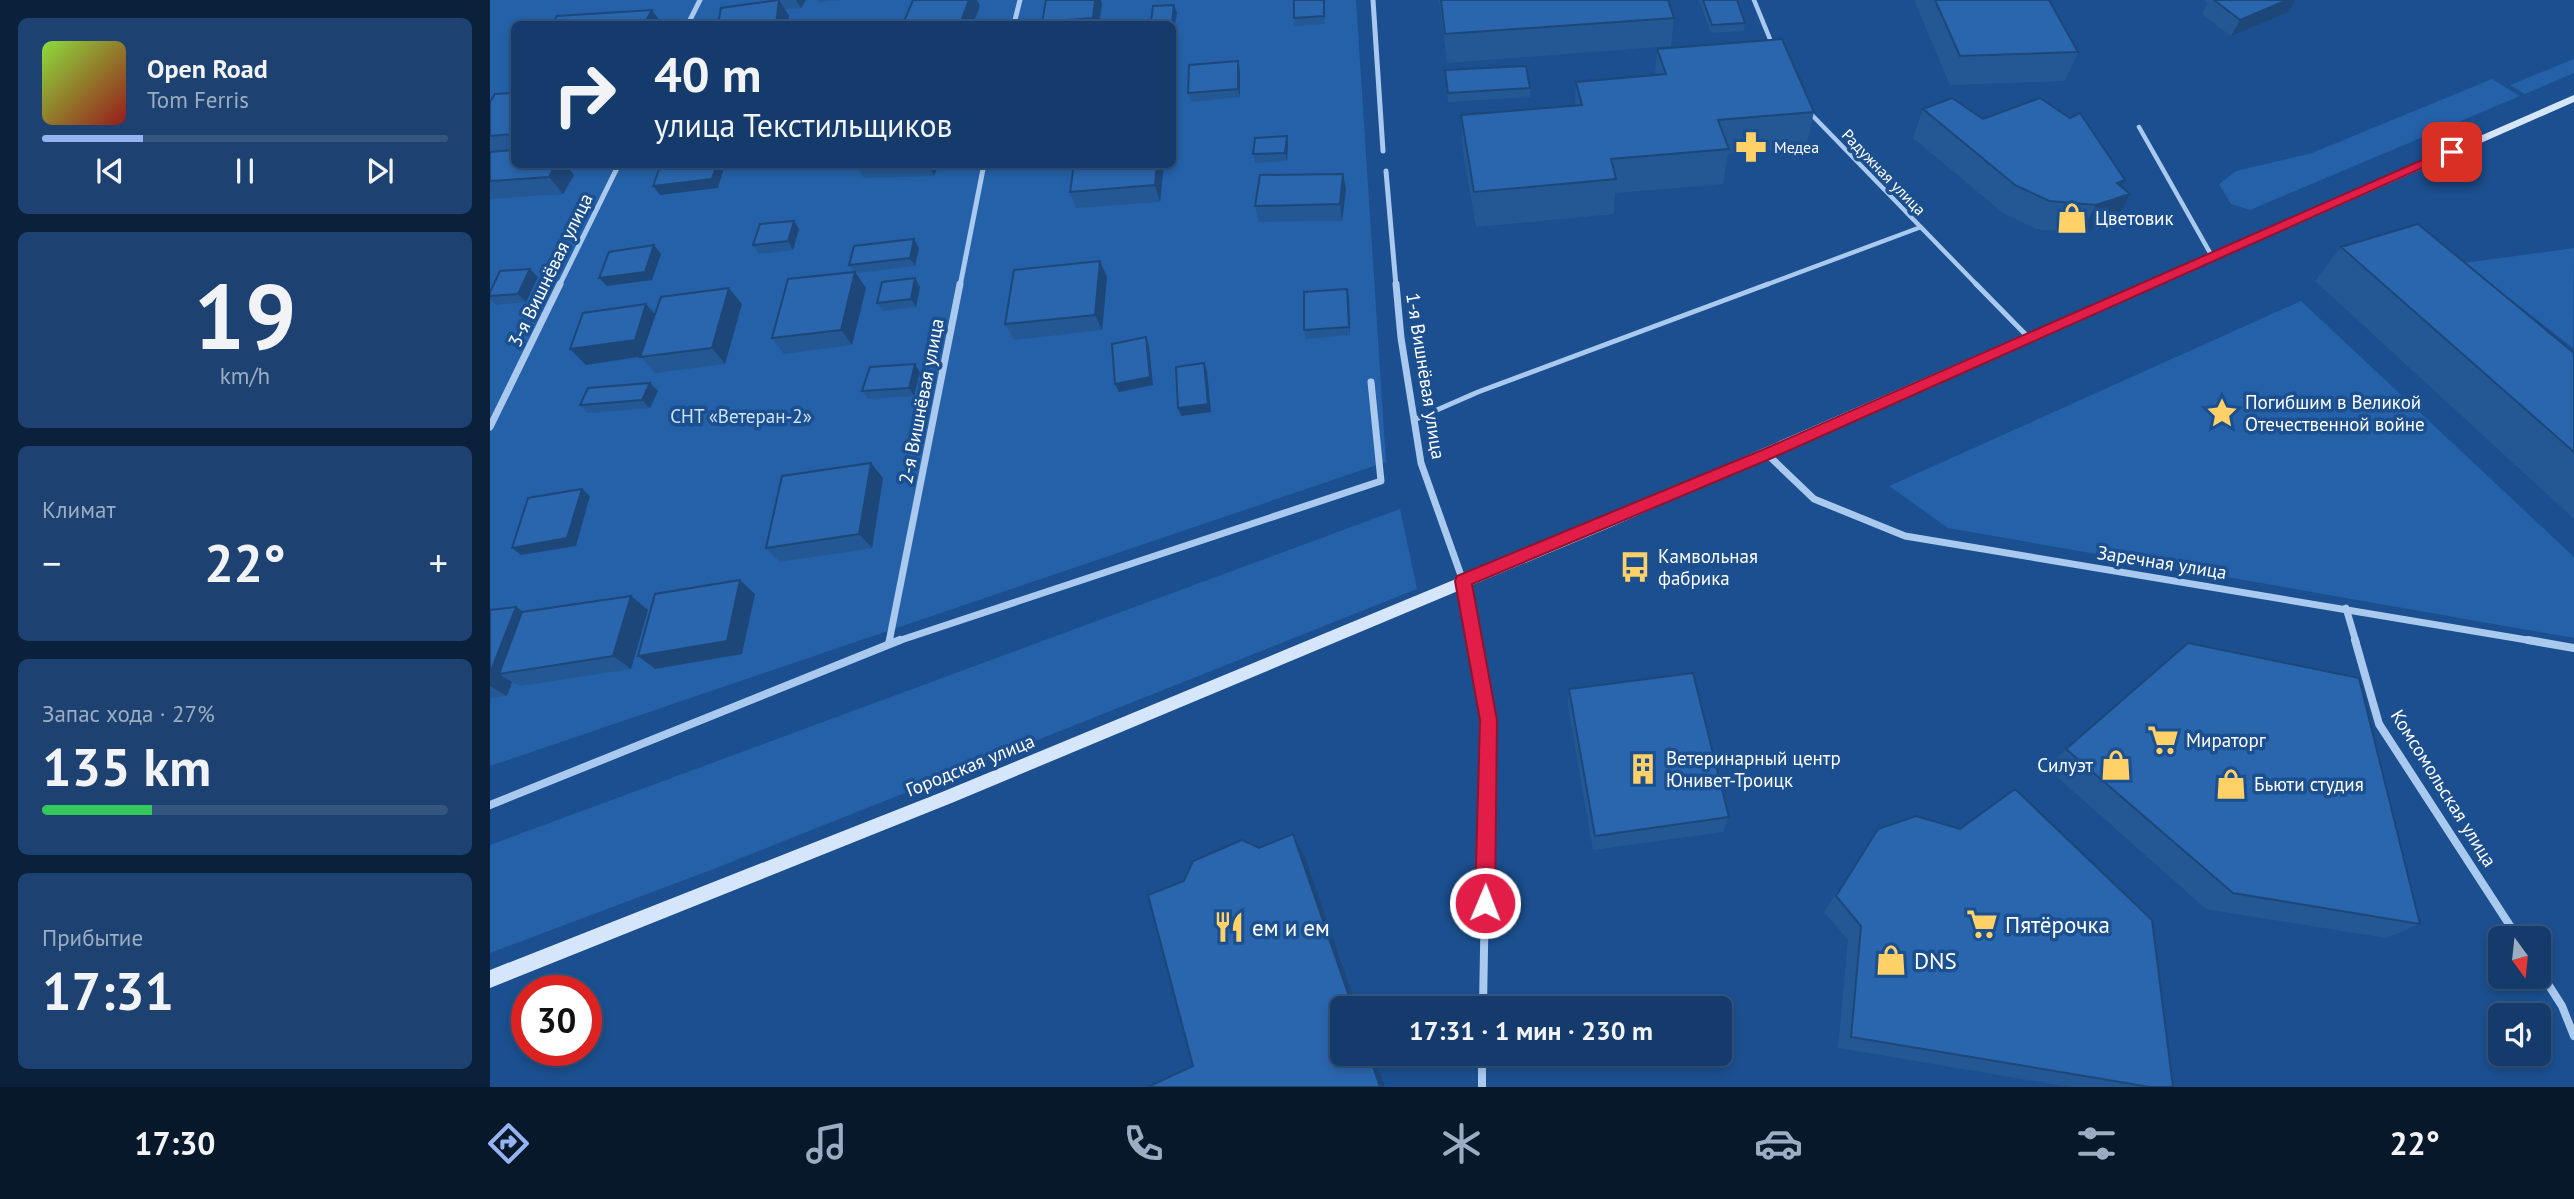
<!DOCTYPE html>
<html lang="ru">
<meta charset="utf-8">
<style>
:root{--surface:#143b6b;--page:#1d4271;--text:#f1f3f6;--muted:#9dadc1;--line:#33557e;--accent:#95b2f1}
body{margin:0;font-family:"PT Sans",sans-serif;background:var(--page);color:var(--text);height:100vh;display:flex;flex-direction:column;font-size:26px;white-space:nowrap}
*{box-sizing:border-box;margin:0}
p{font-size:23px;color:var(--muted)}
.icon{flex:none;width:38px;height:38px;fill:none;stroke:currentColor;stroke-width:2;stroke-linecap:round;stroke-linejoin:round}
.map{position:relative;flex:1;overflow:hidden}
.drawer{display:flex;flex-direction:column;gap:18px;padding:18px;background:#0b203b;width:490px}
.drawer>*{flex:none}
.banner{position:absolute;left:21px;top:21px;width:665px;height:147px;border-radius:10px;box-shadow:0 4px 10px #0003,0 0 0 2px var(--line);background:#143b6b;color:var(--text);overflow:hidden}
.needle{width:46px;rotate:165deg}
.buttons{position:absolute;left:1998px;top:926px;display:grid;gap:14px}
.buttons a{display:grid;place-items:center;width:63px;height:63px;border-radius:10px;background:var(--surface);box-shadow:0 4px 10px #0003,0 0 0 2px var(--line);font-size:35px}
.speed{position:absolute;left:21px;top:975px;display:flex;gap:14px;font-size:35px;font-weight:700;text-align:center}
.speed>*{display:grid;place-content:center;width:91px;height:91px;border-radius:50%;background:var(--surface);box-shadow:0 4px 10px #0003,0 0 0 2px var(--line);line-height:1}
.speed .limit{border:10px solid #d22;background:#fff;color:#111}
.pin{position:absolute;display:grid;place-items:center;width:60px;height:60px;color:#fff;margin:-30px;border-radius:14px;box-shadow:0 4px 10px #0006}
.me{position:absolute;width:77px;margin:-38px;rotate:1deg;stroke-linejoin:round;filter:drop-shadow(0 0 5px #0008)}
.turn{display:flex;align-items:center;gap:24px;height:147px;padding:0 28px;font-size:32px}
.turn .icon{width:91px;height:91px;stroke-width:2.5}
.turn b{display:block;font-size:49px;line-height:60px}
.big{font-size:52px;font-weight:700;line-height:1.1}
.drawer .tile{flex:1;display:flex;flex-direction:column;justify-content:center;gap:10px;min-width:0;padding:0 24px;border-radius:10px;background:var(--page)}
.drawer .dial{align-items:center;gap:0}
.dial b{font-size:91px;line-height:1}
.song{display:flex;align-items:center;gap:21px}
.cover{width:84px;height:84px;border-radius:10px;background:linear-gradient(135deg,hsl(90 70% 55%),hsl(0 70% 35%))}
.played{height:7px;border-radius:4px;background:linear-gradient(90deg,var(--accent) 25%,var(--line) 25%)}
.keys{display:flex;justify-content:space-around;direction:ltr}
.heat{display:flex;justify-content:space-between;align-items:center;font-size:38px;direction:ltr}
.charge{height:10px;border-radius:5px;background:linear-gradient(90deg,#34c759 27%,var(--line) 0)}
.trip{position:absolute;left:840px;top:996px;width:402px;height:70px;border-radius:10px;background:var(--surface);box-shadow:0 4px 10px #0003,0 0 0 2px var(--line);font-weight:700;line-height:70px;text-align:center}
.dock{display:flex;height:112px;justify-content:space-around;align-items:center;background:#08182b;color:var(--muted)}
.dock .icon{width:49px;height:49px}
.dock .selected{color:var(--accent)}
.dock b{font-size:32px;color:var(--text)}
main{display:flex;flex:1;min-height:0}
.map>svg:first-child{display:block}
.green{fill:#2461a8;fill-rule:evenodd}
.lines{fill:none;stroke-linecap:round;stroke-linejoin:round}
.service-far1{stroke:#a9c9ee;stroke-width:4.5}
.service{stroke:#a9c9ee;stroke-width:5}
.minor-far2{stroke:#a9c9ee;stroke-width:5}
.minor-far1{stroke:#a9c9ee;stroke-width:7}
.minor{stroke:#a9c9ee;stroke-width:8}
.secondary{fill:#d6e6fa;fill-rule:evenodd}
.wall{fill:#245895}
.shaded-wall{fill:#1d4779}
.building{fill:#2a66ad;stroke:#1d4779;stroke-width:2}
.route{fill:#e11d48;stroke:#92132f;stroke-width:2}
.labels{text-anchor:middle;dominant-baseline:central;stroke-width:7;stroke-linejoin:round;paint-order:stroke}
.far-poi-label{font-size:16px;fill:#fff;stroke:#1b4f8f;text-anchor:start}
.far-street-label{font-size:16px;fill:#fff;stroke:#1b4f8f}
.poi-label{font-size:19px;fill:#fff;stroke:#1b4f8f;text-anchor:start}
.street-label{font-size:19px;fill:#fff;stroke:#1b4f8f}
.park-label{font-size:19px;fill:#cfe3fa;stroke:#1b4f8f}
.near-poi-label{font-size:23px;fill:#fff;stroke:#1b4f8f;text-anchor:start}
</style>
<main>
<section class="drawer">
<div class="tile">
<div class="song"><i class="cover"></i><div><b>Open Road</b><p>Tom Ferris</p></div></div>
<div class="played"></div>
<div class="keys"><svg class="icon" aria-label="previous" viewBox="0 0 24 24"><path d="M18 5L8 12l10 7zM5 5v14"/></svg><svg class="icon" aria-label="pause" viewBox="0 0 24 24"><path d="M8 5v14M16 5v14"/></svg><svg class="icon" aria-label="next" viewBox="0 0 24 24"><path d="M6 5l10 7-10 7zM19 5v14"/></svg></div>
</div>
<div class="tile dial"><b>19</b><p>km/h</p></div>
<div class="tile"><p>Климат</p>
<div class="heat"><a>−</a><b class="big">22°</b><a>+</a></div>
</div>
<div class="tile"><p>Запас хода · 27%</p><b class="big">135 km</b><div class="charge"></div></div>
<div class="tile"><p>Прибытие</p><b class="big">17:31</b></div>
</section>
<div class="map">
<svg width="2084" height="1087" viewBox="0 0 2084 1087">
<rect width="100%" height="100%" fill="#1b4f8f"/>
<path class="green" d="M0 0H866L896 462 0 766ZM24 24H682V164H24Z
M2084 59V73L2035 94 2020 85Z
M2002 79 2030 96 1760 210 1741 204 1729 184 1746 171 1822 153Z
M2084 248 2083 348 1974 263Z
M1811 301 2084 557V638L1458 528 1399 486Z
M910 509 927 589 221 870 0 953V845Z"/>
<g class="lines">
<path class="service-far1" d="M1264 0 1282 44
M1320 113 1488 286
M1649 127 1723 258
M1273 286 1431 227"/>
<path class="service" d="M1486 284 1540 339
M924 420 988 392 1278 284"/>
<path class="minor-far2" d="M883 0 893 151
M198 24 210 0
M524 24 530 0
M896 171 906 286
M69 286 129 164
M470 286 494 164"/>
<path class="minor-far1" d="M906 284 911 338 931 463 973 581 984 642
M0 427 70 284
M1277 454 1324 499 1415 536 2049 642
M1856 608 1866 642
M399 642 470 284
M405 642 891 481 881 382"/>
<path class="minor" d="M984 640 998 720 993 1008
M1865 640 1889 724 2028 938
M2038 640 2084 648
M399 644 400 640
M0 805 410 640
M2049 970 2072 1006 2084 1036
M992 1054V1087"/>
<path class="secondary" d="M2084 95V102L1121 527 464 802 0 988V970L452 792 1111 519Z"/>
</g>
<path class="wall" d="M277 0H316L311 8 295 9 299 16 298 24H228L276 2Z
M327 0H352L328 2Z
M556 0H611L612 4 609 24H553L552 22Z
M804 0H834L835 24 805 26 804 18Z
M949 0H1178L1184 18 1181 46 957 63Z
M1209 0H1247L1255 23 1254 31 1221 33Z
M1424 0H1559L1588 52 1575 81 1460 85Z
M1714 0H1805L1799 12 1741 36 1712 14 1718 3Z
M687 13 684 30H682V24H661V23Z
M1167 49 1324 112 1316 147 1238 154 1233 184 1125 193 1124 214 986 227 973 151 971 115 1085 106 1086 82 1165 75Z
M750 70V97L701 102 698 93Z
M955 70 1040 88V97L958 102Z
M24 93V164L84 175 73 194 0 199V102Z
M1433 109 1493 119 1635 180 1631 187 1625 222 1591 233 1546 229 1513 213 1423 138Z
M797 136 798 145 797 161 765 163 763 154Z
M366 164H449L444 176 374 178Z
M584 164H674L670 202 586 208 580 192Z
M853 174 856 190 852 221 769 222 765 206Z
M304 221 309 229 303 250 269 254 263 245Z
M1851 247 2084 353V519L1825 281Z
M429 248 425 266 366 273 376 288 362 345 294 354 282 338 364 272 359 265Z
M48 277 36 302 6 305 0 299V292Z
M617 277 612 330 524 340 515 324Z
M430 287 426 307 393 311 387 303Z
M857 289 859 297 860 335 816 339 814 330Z
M252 304 235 364 165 373 151 357 96 365 80 349Z
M425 364 430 372 424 396 378 399 372 391Z
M168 391 160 408 98 413 90 405Z
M381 463 393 478 382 548 290 562 276 548Z
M141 596 158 610 141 669 30 686 22 682 17 696 0 698V610L26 607 34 612Z
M1079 689 1239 817 1233 832 1103 850 1078 706Z
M1576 749 1930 924 1896 938 1716 909 1557 768Z
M1388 829 1683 1087H1580L1348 1048 1358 940 1334 912 1376 847Z"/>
<path class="shaded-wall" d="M289 0 299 16 298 24H286Z
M306 0H316L311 8Z
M479 0H487L490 6 483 24H470Z
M605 0H611L612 4 609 24H605L603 18Z
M1797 0H1805L1799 12 1741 36 1750 20Z
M684 5 687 13 684 30 682 22Z
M162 10 172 24H154Z
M748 61 750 70V97L748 89Z
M797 136 798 145 797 161 795 153Z
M66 164H75L84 175 73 194 59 177Z
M227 164H235L228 188 170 195 163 186Z
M438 164H449L444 176Z
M667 164H674L670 202 665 185Z
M853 174 856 190 852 221 850 204Z
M1635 180 1625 199 1640 194 1625 222 1591 233 1606 205 1627 183Z
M304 221 309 229 303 250 298 241Z
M424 239 429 248 425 266 420 258Z
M164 245 171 254 162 280 117 286 109 278Z
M610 261 617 277 612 330 605 315Z
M40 269 48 277 36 302 28 294Z
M365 272 376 288 362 345 351 330Z
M425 278 430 287 426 307 421 299Z
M239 288 252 304 235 364 222 348Z
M857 289 859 297 860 335 859 327Z
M156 304 170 320 159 355 96 365 80 349Z
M656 337 659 346 663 385 629 392 625 384Z
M714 363 717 371 721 412 691 416 688 408Z
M425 364 430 372 424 396 419 388Z
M160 383 168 391 160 408 152 400Z
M381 463 393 478 382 548 369 534Z
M92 489 100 496 86 546 31 555 22 548Z
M250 580 265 594 252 654 165 669 148 656Z
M141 596 158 610 141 669 123 656Z
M26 607 45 620 9 674 22 682 17 696 0 686V673Z
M803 834 816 860 867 1008H863Z
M879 1054H883L895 1087H890Z"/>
<path class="building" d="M289 0 286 24H228L231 8Z
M423 0H479L470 24H413Z
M556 0H605L603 18 552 22Z
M804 0H834V16L804 18Z
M951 0H1178L1184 18 955 34Z
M1213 0H1247L1255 23 1222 25Z
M1445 0H1559L1588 52 1470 56Z
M1724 0H1797L1750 20Z
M684 5 682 22 661 23 663 6Z
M162 10 154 24H62L67 16Z
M1292 39 1324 112 1228 120 1239 149 1121 159 1126 179 984 192 971 115 1092 105 1086 82 1176 74 1167 49Z
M748 61V89L698 93 699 65Z
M1036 66 1040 88 958 93 955 70Z
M24 93V134L0 136V102L5 94Z
M1462 98 1493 119 1550 98 1580 118 1590 113 1635 180 1627 183 1640 194 1606 205 1559 201 1525 185 1433 109Z
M797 136 795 153 763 154 765 138Z
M24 150V164H66L59 177 0 181V152Z
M171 164H227L222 179 163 186Z
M584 164H667L665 185 580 192Z
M853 174 850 204 765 206 770 175Z
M304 221 298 241 263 245 270 224Z
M1928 224 2084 353V452L1851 247Z
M424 239 420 258 359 265 364 246Z
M164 245 155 272 109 278 119 252Z
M610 261 605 315 515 324 524 270Z
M40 269 28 294 0 296V292L10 271Z
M365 272 351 330 282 338 298 279Z
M425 278 421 299 387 303 392 282Z
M239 288 222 348 150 357 171 297Z
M857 289 859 327 814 330V292Z
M156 304 145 340 80 349 93 313Z
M656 337 660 377 625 384 622 344Z
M714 363 718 404 688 408 686 367Z
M425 364 419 388 372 391 380 367Z
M160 383 152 400 90 405 98 388Z
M381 463 369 534 276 548 292 476Z
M92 489 77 538 22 548 38 498Z
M250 580 237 641 148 656 165 594Z
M141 596 123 656 9 674 32 612Z
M26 607 0 673V610Z
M1698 643 1869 678 1930 924 1743 893 1576 749Z
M1203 673 1239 817 1105 836 1079 689Z
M1525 789 1662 920 1683 1087H1660L1361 1037 1371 926 1346 896 1388 829 1426 816 1470 829Z
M803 834 863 1008H852V1054H879L890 1087H658L703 1066 658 895 694 881 703 861 752 840 769 848Z"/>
<path class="route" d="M1957 149 1968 152 1282 458 982 584 1007 720 1005 903 1002 910 995 913 988 910 985 903 990 720 965 581 967 576 1272 450Z"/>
<defs>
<symbol id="pharmacy-bare" viewBox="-9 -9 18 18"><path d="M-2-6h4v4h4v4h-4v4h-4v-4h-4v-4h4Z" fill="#ffd166" stroke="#1b4f8f" stroke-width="2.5" paint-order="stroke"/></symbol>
<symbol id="shop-bare" viewBox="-9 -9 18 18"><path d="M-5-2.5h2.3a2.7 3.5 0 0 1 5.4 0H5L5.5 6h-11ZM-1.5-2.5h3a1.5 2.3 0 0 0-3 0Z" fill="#ffd166" stroke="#1b4f8f" stroke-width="2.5" paint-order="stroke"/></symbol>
<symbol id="sight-bare" viewBox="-9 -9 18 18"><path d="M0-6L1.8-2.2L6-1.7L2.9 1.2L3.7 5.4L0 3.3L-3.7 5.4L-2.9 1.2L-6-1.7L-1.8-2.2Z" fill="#ffd166" stroke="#1b4f8f" stroke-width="2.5" paint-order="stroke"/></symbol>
<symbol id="bus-bare" viewBox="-9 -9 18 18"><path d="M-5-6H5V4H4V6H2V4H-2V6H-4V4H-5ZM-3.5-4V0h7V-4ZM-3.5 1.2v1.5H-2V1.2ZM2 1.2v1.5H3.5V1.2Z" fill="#ffd166" stroke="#1b4f8f" stroke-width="2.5" paint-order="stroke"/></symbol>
<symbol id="supermarket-bare" viewBox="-9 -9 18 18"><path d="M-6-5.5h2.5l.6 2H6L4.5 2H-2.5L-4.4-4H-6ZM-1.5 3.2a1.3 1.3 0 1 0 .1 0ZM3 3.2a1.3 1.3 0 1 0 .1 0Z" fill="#ffd166" stroke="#1b4f8f" stroke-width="2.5" paint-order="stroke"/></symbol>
<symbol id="building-bare" viewBox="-9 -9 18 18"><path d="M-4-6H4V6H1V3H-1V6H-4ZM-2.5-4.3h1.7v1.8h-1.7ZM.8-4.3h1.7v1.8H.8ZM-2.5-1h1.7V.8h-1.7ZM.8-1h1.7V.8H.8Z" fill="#ffd166" stroke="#1b4f8f" stroke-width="2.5" paint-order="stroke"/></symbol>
<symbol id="restaurant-bare" viewBox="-9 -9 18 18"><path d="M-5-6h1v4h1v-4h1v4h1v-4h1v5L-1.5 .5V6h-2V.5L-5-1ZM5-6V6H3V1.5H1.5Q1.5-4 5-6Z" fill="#ffd166" stroke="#1b4f8f" stroke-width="2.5" paint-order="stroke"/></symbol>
</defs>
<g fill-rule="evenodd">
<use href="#pharmacy-bare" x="1239" y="125" width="44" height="44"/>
<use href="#shop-bare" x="1560" y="196" width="44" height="44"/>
<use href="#sight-bare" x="1710" y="391" width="44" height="44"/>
<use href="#bus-bare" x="1123" y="545" width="44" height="44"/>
<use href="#supermarket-bare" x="1651" y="718" width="44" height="44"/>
<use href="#shop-bare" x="1604" y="743" width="44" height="44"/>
<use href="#building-bare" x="1131" y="747" width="44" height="44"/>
<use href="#shop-bare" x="1719" y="762" width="44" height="44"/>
<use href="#supermarket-bare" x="1470" y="902" width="44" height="44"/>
<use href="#restaurant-bare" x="717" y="905" width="44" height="44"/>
<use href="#shop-bare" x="1379" y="938" width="44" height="44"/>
</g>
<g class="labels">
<g class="far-poi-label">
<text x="1284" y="147">Медеа</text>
</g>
<g class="far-street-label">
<text transform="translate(1394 172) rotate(46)">Радужная улица</text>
</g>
<g class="poi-label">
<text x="1605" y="218">Цветовик</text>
<text x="1755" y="402">Погибшим в Великой<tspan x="1755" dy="22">Отечественной войне</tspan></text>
<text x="1168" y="556">Камвольная<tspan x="1168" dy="22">фабрика</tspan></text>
<text x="1696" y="740">Мираторг</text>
<text x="1176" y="758">Ветеринарный центр<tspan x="1176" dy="22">Юнивет-Троицк</tspan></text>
<text x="1603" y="765" text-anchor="end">Силуэт</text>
<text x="1764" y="784">Бьюти студия</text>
</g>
<g class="street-label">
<text transform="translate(60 270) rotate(-64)">3-я Вишнёвая улица</text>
<text transform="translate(936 376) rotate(81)">1-я Вишнёвая улица</text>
<text transform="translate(431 401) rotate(-79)">2-я Вишнёвая улица</text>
<text transform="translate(1672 562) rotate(9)">Заречная улица</text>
<text transform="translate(480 765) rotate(-22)">Городская улица</text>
<text transform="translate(1954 788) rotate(58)">Комсомольская улица</text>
</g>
<g class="park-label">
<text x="251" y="416">СНТ «Ветеран-2»</text>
</g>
<g class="near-poi-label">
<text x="1515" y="924">Пятёрочка</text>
<text x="762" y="927">ем и ем</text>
<text x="1424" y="960">DNS</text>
</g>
</g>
</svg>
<div class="buttons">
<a><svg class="needle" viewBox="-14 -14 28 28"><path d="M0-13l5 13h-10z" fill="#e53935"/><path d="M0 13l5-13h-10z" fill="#9dadc1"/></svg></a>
<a><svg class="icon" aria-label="sound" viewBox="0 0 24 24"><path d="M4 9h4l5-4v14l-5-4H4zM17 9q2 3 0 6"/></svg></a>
</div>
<div class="speed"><div class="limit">30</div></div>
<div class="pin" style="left:1962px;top:152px;background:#d93025"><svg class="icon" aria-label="arrive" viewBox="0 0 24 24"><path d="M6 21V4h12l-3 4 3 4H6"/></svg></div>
<svg class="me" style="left:995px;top:903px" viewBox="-20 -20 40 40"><circle r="17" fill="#e11d48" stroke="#fff" stroke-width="3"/><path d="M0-11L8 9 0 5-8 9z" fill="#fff"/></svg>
<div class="trip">17:31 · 1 мин · 230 m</div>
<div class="banner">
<div class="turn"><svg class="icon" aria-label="right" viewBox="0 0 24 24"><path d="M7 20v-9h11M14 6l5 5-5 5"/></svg><div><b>40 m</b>улица Текстильщиков</div></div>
</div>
</div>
</main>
<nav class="dock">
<b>17:30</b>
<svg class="icon selected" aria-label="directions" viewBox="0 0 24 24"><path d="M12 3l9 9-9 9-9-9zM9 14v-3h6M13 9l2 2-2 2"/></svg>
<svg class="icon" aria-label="music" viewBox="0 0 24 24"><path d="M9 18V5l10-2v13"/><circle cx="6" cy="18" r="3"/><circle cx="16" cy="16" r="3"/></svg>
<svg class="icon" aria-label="phone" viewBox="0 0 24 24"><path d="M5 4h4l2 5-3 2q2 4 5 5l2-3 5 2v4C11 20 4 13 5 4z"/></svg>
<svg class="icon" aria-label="climate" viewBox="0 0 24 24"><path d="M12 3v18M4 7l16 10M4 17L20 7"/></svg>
<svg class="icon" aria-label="car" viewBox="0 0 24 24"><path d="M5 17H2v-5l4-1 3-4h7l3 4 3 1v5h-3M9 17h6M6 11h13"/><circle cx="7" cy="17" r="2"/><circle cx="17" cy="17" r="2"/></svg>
<svg class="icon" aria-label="filters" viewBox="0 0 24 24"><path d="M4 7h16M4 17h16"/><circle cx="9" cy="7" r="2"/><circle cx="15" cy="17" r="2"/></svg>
<b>22°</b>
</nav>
